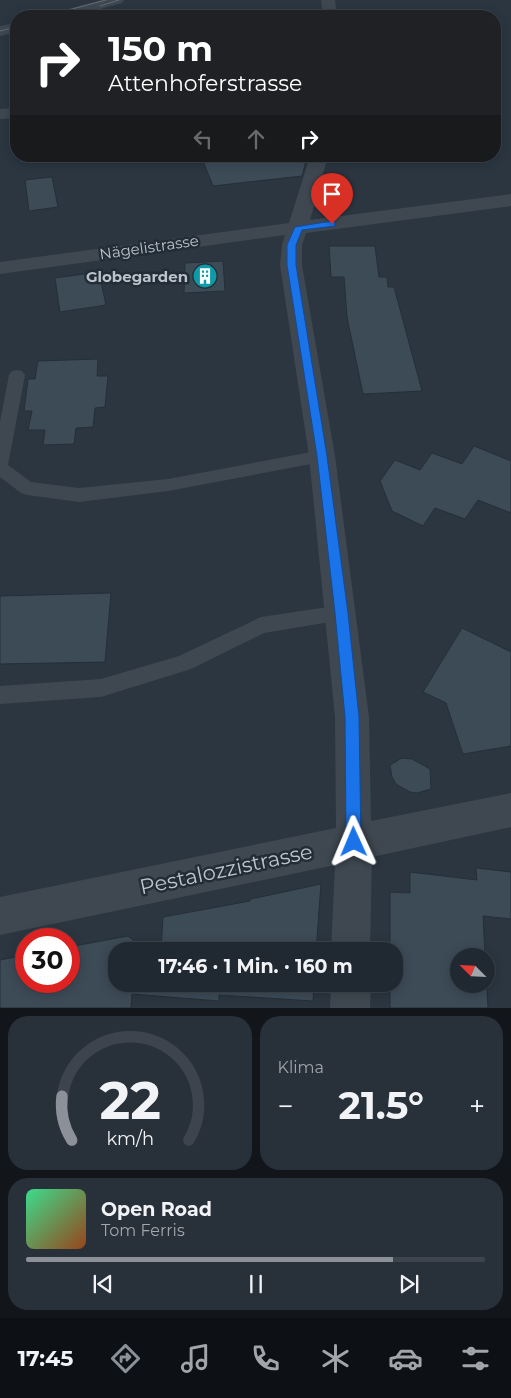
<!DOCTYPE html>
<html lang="de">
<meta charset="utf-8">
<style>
:root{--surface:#202831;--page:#283039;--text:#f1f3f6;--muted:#a2a6ab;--line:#3d444d;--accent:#8c9099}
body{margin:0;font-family:Montserrat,sans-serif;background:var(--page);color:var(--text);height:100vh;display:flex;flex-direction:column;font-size:19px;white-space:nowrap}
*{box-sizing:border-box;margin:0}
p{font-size:16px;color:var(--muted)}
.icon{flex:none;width:28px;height:28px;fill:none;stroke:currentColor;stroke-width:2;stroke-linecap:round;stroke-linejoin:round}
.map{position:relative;height:1008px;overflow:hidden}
.panel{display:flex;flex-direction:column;gap:8px;padding:8px;background:#12161b;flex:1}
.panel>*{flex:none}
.banner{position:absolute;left:10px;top:10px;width:491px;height:152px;border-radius:20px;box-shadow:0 2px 12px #0003,0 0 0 1px var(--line);background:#202124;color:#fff;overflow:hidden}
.needle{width:32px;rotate:294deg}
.buttons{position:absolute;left:450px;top:948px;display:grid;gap:10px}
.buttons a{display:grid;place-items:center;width:45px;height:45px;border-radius:50%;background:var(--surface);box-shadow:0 2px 12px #0003,0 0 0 1px var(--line);font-size:25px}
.speed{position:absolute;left:15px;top:928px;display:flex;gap:10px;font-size:25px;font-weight:700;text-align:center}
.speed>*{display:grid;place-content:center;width:65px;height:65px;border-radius:50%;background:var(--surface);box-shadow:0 2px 12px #0003,0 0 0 1px var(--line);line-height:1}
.speed .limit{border:8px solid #d22;background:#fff;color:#111}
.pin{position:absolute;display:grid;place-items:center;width:42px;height:42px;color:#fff;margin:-51px -21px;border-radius:50% 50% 50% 0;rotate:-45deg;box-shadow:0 0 5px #0007}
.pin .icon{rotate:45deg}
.me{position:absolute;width:55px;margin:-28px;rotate:359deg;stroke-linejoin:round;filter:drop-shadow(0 0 4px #0008)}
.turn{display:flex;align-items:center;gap:18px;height:105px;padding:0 15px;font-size:22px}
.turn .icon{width:65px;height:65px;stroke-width:2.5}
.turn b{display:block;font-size:35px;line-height:42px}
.lanes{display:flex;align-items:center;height:48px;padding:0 15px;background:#0003;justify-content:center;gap:25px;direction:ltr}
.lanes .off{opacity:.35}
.big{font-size:38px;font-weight:700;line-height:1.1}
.panel .card{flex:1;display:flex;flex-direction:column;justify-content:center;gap:8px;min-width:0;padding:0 18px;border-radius:20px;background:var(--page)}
.panel .dial{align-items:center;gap:0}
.dial svg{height:130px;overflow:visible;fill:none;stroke:var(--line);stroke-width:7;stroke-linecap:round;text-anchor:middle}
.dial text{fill:var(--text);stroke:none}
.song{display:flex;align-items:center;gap:15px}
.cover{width:60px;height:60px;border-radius:8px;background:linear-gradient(135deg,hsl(150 70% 55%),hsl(20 70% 35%))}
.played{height:5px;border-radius:2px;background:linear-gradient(90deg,var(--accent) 80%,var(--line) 80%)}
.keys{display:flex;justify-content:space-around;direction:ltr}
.heat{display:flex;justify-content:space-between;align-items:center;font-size:28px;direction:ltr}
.panel .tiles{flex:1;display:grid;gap:8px;grid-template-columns:1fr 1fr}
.card:last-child{grid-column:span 2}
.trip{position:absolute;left:108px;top:942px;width:295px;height:50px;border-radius:20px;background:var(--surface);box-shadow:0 2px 12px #0003,0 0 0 1px var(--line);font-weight:700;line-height:50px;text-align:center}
.dock{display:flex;height:80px;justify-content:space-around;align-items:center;background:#0d1014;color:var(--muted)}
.dock .icon{width:35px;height:35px}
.dock .selected{color:var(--accent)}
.dock b{font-size:22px;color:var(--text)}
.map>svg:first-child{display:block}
.building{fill:#3d4b57;stroke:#252f39}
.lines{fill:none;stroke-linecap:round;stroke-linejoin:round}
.service{fill:#3f4851;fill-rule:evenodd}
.minor{fill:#3f4851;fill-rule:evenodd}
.tertiary{fill:#3f4851;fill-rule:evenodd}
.tram{stroke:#616c78;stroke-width:1}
.route{fill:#1a73e8;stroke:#114b97}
.labels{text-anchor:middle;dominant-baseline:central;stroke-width:5;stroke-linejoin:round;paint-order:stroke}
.far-street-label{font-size:15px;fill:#bcc3cb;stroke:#232d37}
.far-poi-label{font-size:15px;font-weight:bold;fill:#bcc3cb;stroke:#232d37;text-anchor:end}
.near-street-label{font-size:21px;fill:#bcc3cb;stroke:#232d37}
</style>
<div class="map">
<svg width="511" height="1008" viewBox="0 0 511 1008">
<rect width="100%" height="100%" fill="#2b3641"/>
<path class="building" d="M201 156H305V165L302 176 213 186Z
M52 177 58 207 29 211 25 180Z
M329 246H375L379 277H387L388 287H394L422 391 363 394 347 317 344 277H331Z
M223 261 225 291 184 293 185 263Z
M99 272 106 305 60 312 55 278Z
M98 359 97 376H108L105 407 95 408 93 427 76 428 74 444 43 445 45 430H28L32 411H24L28 379H35L38 361Z
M474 446 511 461V513L478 500 465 519 435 508 423 526 392 511 380 481 395 460 420 470 432 453 462 464Z
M111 593 105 662 0 664V596Z
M462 628 511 652V746L463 754 446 703 423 692Z
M402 758 412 759 430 769 431 789 417 793 410 792 396 784 392 777 390 765Z
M476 868 511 872V919L483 916 485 956H459V984H486V971L488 1008H390V984H394V951H390V892L410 893V872L477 880Z
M321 884 316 951H161L163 917 250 901 251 899Z
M128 936 146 951H116V984H314L313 1001 219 995V1001L132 994 131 1008H0V960L26 955V981H69V947Z"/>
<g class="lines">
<path class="service" d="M17 370 22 371 25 375 8 465 31 482 79 488 168 479 322 450 328 452 330 456 328 460 322 462 168 491 79 502 27 495 21 493 0 477V422L9 375 12 371Z
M341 605 348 607 351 613 348 619 264 633 191 669 101 697 0 704V686L101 679 179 656 261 617Z"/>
<path class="minor" d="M321 0H335L337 16H323Z
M16 108V118L0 119V109Z
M310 156H328L310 220 511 194V206L306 233 302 245V265L335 456 369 717 371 821 511 793V827L372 857 370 951H331L335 865 0 935V897L336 828 335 717 309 456 280 265 282 245 285 235 0 274V262L289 223Z
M331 984H371L370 1008H330Z"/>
<path class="tertiary" d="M101 0H124L122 3 75 16H52L54 13Z
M16 23V32L0 36V26Z"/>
<path class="tram" d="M100 6 119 0
M46 16 106 0
M0 31 16 27"/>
</g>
<path class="route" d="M332 221 335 222V226L302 230 296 245V265L327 456 348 613 359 717 361 842 359 848 354 850 349 848 346 842 345 717 335 613 317 456 287 265V245L295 227Z"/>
<defs>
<symbol id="building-disc" viewBox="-11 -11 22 22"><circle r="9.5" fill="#0f9aa8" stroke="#232d37"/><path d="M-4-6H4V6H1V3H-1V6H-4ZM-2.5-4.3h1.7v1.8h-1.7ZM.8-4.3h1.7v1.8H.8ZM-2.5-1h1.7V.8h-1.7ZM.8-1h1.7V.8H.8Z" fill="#fff"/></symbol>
</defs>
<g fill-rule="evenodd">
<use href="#building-disc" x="191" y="262" width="28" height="28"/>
</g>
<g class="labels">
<g class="far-street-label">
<text transform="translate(149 247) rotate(-8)">Nägelistrasse</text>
</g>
<g class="far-poi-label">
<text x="188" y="276">Globegarden</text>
</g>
<g class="near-street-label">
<text transform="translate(226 869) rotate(-12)">Pestalozzistrasse</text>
</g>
</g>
</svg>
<div class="buttons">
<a><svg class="needle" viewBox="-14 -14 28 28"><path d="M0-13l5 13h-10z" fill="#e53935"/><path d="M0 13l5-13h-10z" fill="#a2a6ab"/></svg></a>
</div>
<div class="speed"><div class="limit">30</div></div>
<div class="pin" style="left:332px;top:224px;background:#d93025"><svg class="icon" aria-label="arrive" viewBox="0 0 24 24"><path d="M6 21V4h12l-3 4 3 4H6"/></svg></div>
<svg class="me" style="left:354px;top:842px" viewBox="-20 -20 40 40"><path d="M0-17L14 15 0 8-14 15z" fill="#1a73e8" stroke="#fff" stroke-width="4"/></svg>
<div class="trip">17:46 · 1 Min. · 160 m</div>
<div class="banner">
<div class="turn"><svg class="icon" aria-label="right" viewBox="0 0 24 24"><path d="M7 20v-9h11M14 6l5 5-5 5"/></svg><div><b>150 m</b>Attenhoferstrasse</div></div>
<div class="lanes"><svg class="icon off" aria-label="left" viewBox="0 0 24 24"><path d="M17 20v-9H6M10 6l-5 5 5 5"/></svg><svg class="icon off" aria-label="ahead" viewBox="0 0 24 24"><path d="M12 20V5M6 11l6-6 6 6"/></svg><svg class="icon" aria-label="right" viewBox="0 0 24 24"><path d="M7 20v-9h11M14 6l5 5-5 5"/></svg></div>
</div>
</div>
<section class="panel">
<div class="tiles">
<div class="card dial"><svg viewBox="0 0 100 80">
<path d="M14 69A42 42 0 1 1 86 69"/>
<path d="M14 69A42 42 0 0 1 8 42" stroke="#8c9099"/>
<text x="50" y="56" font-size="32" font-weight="700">22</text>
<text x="50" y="72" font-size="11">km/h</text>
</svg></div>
<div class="card"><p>Klima</p>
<div class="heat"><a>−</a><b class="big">21.5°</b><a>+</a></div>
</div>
<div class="card">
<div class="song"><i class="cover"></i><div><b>Open Road</b><p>Tom Ferris</p></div></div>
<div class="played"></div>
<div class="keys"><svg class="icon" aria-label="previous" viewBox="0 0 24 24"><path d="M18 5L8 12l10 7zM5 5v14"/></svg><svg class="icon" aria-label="pause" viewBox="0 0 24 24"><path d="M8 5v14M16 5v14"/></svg><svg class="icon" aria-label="next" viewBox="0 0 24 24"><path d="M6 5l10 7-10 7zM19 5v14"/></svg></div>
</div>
</div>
</section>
<nav class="dock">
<b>17:45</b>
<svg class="icon selected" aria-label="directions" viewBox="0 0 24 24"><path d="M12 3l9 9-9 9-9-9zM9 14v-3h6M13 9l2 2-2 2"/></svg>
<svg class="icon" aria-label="music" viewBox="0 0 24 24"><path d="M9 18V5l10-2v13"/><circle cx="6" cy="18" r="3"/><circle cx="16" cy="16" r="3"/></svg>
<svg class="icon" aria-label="phone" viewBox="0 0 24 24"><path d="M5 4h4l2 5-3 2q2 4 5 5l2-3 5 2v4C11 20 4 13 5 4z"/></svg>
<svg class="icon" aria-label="climate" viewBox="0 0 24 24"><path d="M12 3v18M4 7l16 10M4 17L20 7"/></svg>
<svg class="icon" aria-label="car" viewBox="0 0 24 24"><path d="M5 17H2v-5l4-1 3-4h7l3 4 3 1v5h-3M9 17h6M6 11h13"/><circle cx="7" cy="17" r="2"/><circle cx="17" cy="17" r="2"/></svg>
<svg class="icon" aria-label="filters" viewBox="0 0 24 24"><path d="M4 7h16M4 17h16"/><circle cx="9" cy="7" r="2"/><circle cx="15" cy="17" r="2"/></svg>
</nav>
